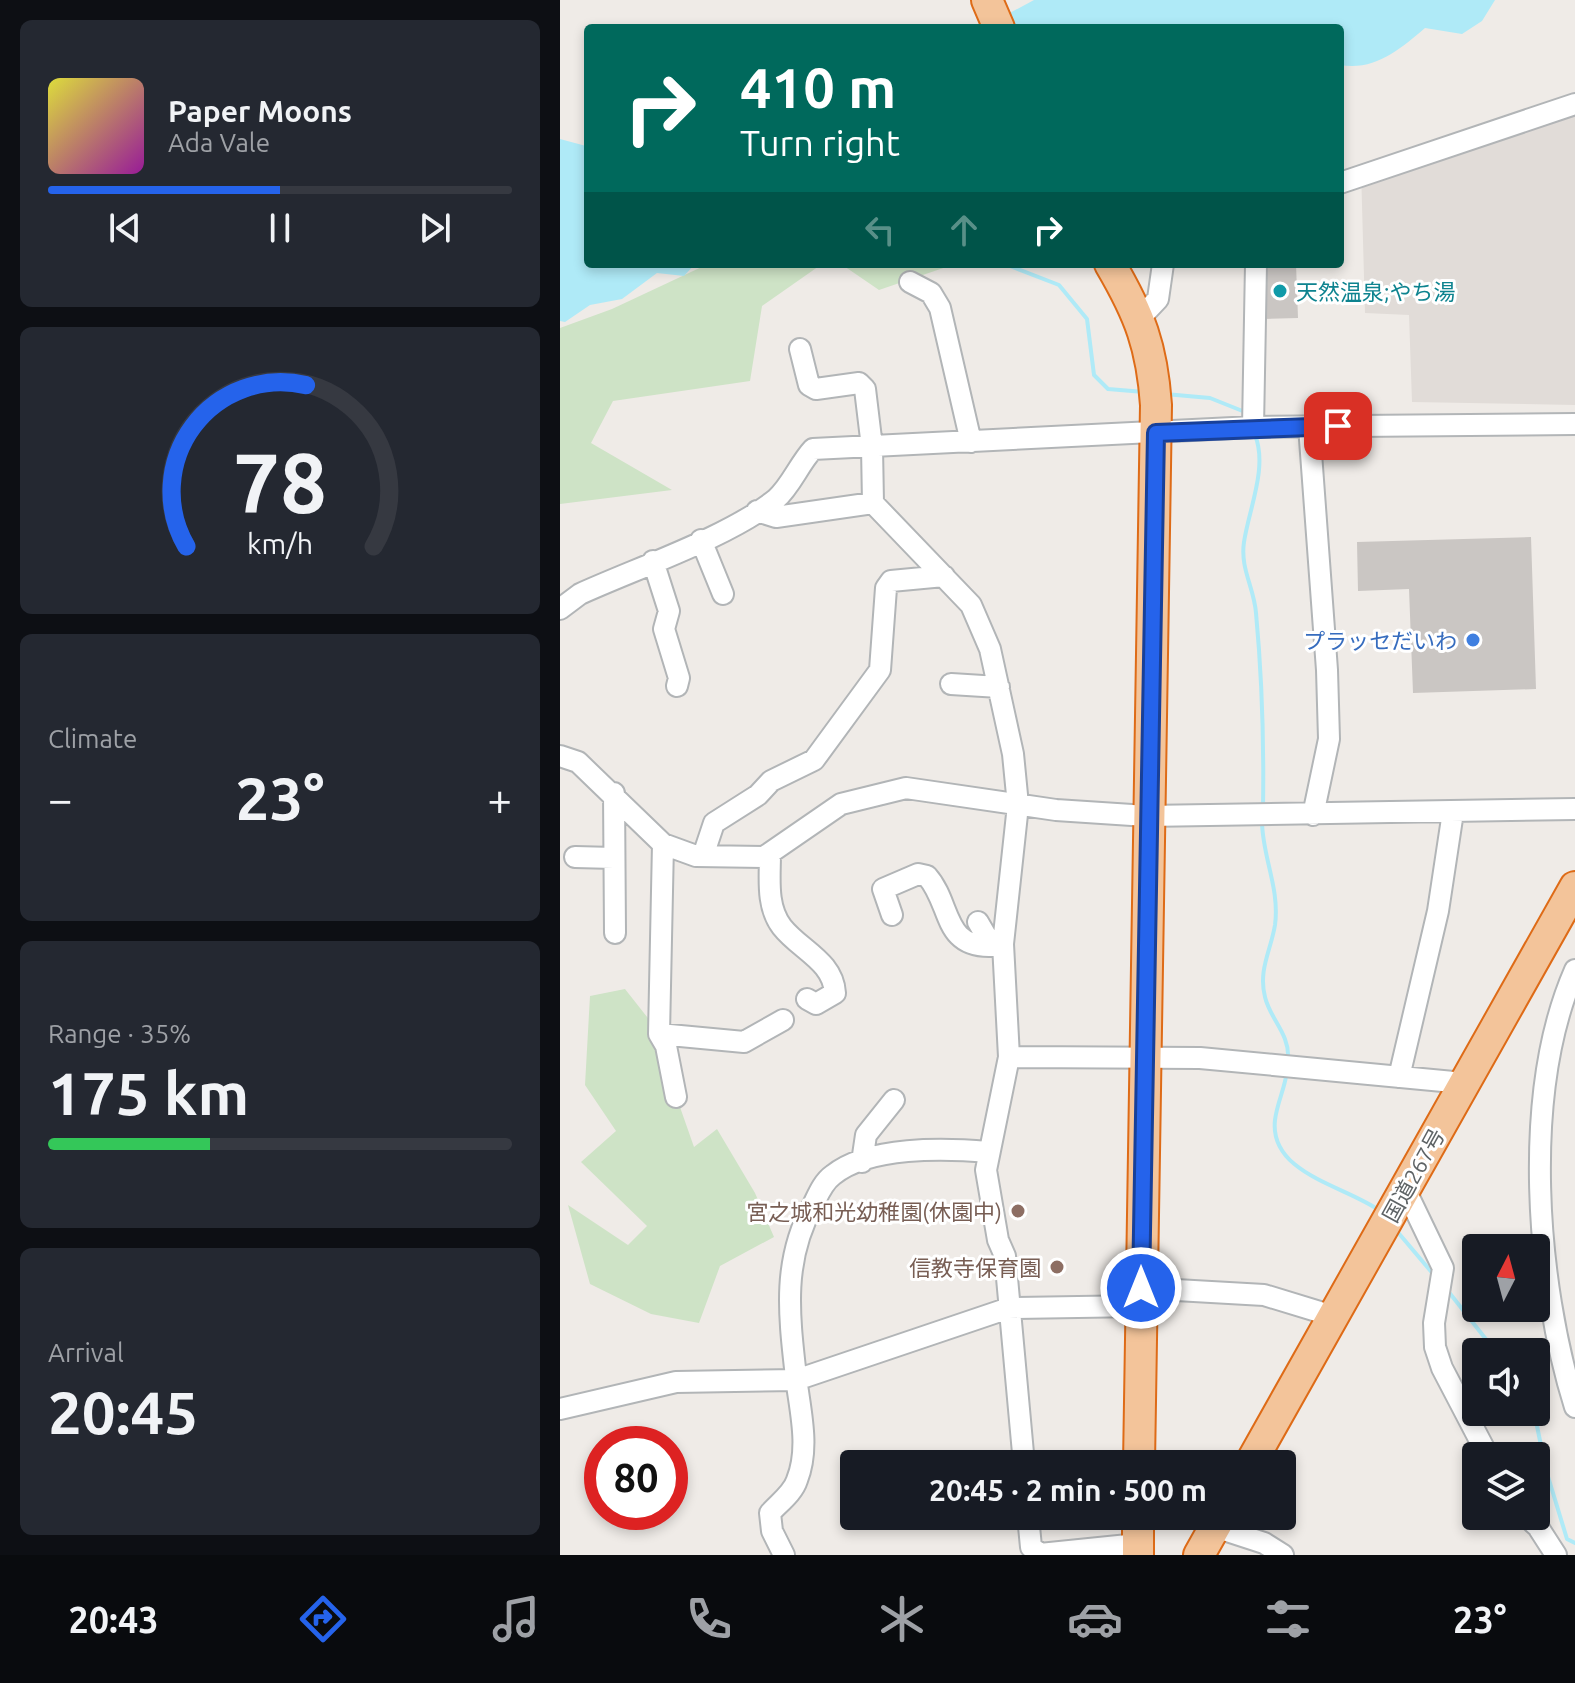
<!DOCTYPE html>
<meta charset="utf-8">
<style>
:root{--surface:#171b24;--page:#242831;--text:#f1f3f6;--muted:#9ea1a6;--line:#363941;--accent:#2563eb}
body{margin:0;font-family:Ubuntu,"Noto Sans JP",sans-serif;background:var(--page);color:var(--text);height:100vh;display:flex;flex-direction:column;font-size:30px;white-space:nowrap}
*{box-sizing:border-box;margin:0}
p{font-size:26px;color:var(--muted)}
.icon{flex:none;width:44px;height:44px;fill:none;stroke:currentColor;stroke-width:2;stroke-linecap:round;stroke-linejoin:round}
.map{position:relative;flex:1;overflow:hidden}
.side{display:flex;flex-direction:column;gap:20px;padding:20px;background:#0d0f14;width:560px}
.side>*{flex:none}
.banner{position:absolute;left:24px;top:24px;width:760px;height:244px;border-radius:8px;box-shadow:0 4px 12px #0003;background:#00695c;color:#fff;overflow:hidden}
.needle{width:52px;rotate:6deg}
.controls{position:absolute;left:902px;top:1234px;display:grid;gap:16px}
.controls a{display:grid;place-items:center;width:88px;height:88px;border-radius:8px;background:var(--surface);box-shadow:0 4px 12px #0003;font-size:40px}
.speed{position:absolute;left:24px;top:1426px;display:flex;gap:16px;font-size:40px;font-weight:700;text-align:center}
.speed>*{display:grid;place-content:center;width:104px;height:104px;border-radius:50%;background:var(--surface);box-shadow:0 4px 12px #0003;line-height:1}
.speed .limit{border:12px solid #d22;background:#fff;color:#111}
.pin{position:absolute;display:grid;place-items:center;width:68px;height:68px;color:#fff;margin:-34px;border-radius:16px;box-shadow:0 4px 12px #0006}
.me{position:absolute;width:88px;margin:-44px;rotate:0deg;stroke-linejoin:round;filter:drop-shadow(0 0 6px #0008)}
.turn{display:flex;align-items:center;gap:28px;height:168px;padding:0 24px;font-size:36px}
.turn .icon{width:104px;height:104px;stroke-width:2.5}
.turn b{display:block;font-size:56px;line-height:68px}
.lanes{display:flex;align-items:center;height:76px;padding:0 24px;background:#0003;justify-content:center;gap:40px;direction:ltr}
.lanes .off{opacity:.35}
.big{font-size:60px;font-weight:700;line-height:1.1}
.side .widget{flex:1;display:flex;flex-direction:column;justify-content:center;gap:12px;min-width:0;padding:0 28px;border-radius:12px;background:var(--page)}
.side .dial{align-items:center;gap:0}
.dial svg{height:208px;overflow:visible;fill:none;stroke:var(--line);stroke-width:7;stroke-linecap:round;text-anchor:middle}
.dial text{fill:var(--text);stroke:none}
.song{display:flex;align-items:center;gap:24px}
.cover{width:96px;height:96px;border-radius:12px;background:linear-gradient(135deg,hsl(60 70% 55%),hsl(300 70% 35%))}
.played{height:8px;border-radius:4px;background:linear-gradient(90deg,var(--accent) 50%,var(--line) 50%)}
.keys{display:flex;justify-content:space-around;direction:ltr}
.heat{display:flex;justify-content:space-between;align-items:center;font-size:44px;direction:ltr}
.charge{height:12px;border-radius:6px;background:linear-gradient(90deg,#34c759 35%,var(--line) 0)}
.trip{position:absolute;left:280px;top:1450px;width:456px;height:80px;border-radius:8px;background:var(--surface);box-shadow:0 4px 12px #0003;font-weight:700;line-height:80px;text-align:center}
.tabs{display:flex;height:128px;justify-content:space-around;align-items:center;background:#090b0e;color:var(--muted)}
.tabs .icon{width:56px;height:56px}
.tabs .on{color:var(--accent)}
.tabs b{font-size:36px;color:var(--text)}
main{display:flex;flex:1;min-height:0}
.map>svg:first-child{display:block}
.education{fill:#e1dcd8}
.green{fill:#cee3c6}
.water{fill:#afeaf7}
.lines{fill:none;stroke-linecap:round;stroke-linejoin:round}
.stream{stroke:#afeaf7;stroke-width:4}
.building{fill:#cac6c3}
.minor-casing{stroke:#b2b5b7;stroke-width:24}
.highway-casing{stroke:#de6b17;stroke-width:34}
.minor{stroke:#fff;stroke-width:20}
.highway{stroke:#f3c49a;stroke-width:30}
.route-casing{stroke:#184099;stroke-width:20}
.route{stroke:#2563eb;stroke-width:14}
.culture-dot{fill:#0f9aa8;stroke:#fff;stroke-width:3}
.shop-dot{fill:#3f7fe0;stroke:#fff;stroke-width:3}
.education-dot{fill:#8d6e63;stroke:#fff;stroke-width:3}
.labels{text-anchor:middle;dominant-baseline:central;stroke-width:6;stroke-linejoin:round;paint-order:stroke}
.culture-label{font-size:22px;fill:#0d838f;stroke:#fff;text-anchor:start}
.shop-label{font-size:22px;fill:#366cbe;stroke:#fff;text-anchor:end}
.street-label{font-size:22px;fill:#5e6365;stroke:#fff}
.education-label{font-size:22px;fill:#785e54;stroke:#fff;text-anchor:end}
</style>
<main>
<section class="side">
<div class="widget">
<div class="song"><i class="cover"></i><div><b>Paper Moons</b><p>Ada Vale</p></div></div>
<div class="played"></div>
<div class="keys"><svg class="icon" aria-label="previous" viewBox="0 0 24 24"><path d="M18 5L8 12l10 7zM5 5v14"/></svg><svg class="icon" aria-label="pause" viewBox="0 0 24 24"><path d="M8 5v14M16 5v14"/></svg><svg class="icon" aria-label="next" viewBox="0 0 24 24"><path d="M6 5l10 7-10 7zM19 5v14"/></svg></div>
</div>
<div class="widget dial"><svg viewBox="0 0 100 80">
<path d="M14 69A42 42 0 1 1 86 69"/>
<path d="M14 69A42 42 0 0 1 60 7" stroke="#2563eb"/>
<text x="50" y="56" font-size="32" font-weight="700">78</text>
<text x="50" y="72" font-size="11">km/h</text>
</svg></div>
<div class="widget"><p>Climate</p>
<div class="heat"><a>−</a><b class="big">23°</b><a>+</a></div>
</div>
<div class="widget"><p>Range · 35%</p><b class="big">175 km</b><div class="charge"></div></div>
<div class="widget"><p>Arrival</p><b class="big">20:45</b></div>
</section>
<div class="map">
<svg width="1015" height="1555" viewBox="0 0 1015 1555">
<rect width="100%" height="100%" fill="#efebe7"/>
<path class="education" d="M1015 96V405L852 402 849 315 805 313 801 169Z"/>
<path class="green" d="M148 264H262L202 306 190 381 53 401 31 443 112 490 0 504V328L52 309Z
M281 264H395L319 290Z
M65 989 106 1041 114 1090 134 1147 157 1129 195 1193 214 1237 160 1266 139 1323 91 1314 30 1284 8 1205 68 1245 87 1226 21 1162 56 1131 25 1085 30 996Z"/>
<path class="water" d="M474 0H935L922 21 902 34 865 28C839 50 815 71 780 65V28H422Z
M0 139 26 146 28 143V264H135L124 276 97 273 62 299 30 305 5 322 0 321Z"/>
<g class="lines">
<path class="stream" d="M445 264 499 285 527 319 534 375 548 389 584 392
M605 394 650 398 685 412
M695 435C708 467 689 509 684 542 680 569 694 587 696 613 702 677 704 743 703 808
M702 821C702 856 720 888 715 925 711 950 698 970 705 997 710 1019 730 1034 728 1059
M727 1071C725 1088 717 1103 715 1120 709 1174 786 1186 820 1211
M836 1230 874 1275
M888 1291 936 1352
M976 1383 988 1401 977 1426 986 1470 1007 1539 1015 1543"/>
</g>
<path class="building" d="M703 264H736L738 318 704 319Z
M971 537 976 689 853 693 849 589 798 591 797 542Z"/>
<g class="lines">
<defs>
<path id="minor" d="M780 183 1015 104
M350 282 371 293 380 308 411 442
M580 318 598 299 603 264
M240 349 249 385 256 389 299 383 305 389 312 447 313 503 411 605 430 649 453 754 458 805 443 944 449 1057 426 1170 438 1240 445 1256 464 1464
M749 426 767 670 769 739 753 815
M693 427 696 264
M197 511 216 517 313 503
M141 540 163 594
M93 561 109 611 104 629 119 678 117 686
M0 609 20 594C77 568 169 537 216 499 231 486 239 464 253 449L693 427 1015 424
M391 684 439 687
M0 756 18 762 103 844 136 856 204 857 281 804 346 788 496 810 587 816 1015 809
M54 793 55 933
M103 844 99 1034 106 1046 116 1097
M210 854C210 878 206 906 222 927 240 950 273 961 275 993L256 1004 247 999
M143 856 154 823 198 795 211 781 254 760 320 670 326 588 331 581 384 576
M15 857 54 858
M332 915 323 889 358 874 367 876C392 904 382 948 432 946
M418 922 432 946 443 944
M1015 970C961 1093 976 1282 1015 1407
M99 1034 184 1042 223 1020
M449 1057 640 1058 904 1083
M839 1077 878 911 893 812
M302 1162 306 1135 334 1100
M845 1189 883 1268 874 1323 875 1347 882 1368 928 1456
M581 1288 704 1295 773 1316
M0 1409 116 1382 236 1380 449 1308 580 1306
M468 1516 471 1547 480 1554 578 1544
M966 1516 978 1527 996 1555
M655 1527 704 1543 723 1555
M224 1555 212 1531 210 1513C219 1503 233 1493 237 1480 250 1447 240 1411 236 1377 229 1315 222 1261 253 1205 258 1195 263 1182 273 1175 309 1146 384 1148 428 1152"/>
<path id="highway" d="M427 0 439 28
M550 264C580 315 592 347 596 405L579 1464
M690 1464 1015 887
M578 1555V1516
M639 1555 661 1516"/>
</defs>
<use href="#minor" class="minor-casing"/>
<use href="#highway" class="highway-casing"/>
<use href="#minor" class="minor"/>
<use href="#highway" class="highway"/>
</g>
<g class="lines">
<defs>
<path id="route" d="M581 1288 596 433 778 426"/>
</defs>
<use href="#route" class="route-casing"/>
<use href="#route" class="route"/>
</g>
<circle class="culture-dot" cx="720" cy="291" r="8"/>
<circle class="shop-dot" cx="913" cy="640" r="8"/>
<g class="education-dot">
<circle cx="458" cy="1211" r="8"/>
<circle cx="497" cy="1267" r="8"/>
</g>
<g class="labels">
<g class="culture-label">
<text x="736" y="291">天然温泉;やち湯</text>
</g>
<g class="shop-label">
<text x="897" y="640">プラッセだいわ</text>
</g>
<g class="street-label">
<text transform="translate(853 1175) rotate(-61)">国道267号</text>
</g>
<g class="education-label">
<text x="442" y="1211">宮之城和光幼稚園(休園中)</text>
<text x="481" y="1267">信教寺保育園</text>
</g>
</g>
</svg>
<div class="controls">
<a><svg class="needle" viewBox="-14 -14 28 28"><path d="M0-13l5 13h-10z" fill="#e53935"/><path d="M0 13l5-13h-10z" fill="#9ea1a6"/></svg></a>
<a><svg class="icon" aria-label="sound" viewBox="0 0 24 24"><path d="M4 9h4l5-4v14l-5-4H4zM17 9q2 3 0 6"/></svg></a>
<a><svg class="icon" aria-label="layers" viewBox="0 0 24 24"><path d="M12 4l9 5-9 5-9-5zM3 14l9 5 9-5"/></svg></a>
</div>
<div class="speed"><div class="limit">80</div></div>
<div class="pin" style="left:778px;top:426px;background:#d93025"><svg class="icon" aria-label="arrive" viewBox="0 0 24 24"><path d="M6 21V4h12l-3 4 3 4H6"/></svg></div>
<svg class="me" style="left:581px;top:1288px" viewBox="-20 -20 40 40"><circle r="17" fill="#2563eb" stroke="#fff" stroke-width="3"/><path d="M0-11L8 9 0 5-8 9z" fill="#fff"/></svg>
<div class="trip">20:45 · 2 min · 500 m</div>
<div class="banner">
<div class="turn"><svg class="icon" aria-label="right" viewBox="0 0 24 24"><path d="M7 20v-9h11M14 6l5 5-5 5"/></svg><div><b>410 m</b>Turn right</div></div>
<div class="lanes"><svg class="icon off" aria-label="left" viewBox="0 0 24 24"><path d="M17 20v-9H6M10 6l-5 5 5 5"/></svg><svg class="icon off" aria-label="ahead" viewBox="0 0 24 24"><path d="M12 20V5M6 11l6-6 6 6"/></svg><svg class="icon" aria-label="right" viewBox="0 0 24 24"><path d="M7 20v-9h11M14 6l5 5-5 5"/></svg></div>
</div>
</div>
</main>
<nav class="tabs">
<b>20:43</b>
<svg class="icon on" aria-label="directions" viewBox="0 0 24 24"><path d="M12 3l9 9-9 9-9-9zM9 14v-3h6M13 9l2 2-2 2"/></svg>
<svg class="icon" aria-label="music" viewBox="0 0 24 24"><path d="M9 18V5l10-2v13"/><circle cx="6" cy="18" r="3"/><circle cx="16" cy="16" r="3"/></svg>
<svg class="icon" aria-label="phone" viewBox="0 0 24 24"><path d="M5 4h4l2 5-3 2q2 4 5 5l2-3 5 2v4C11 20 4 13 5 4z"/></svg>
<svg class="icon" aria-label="climate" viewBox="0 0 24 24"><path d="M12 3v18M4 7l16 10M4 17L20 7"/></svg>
<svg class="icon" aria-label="car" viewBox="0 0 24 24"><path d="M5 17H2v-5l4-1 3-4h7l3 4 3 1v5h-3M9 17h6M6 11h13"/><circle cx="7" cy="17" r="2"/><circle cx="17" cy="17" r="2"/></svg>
<svg class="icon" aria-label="filters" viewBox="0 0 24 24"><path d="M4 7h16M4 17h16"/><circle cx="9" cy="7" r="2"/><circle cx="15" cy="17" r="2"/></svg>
<b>23°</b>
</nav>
